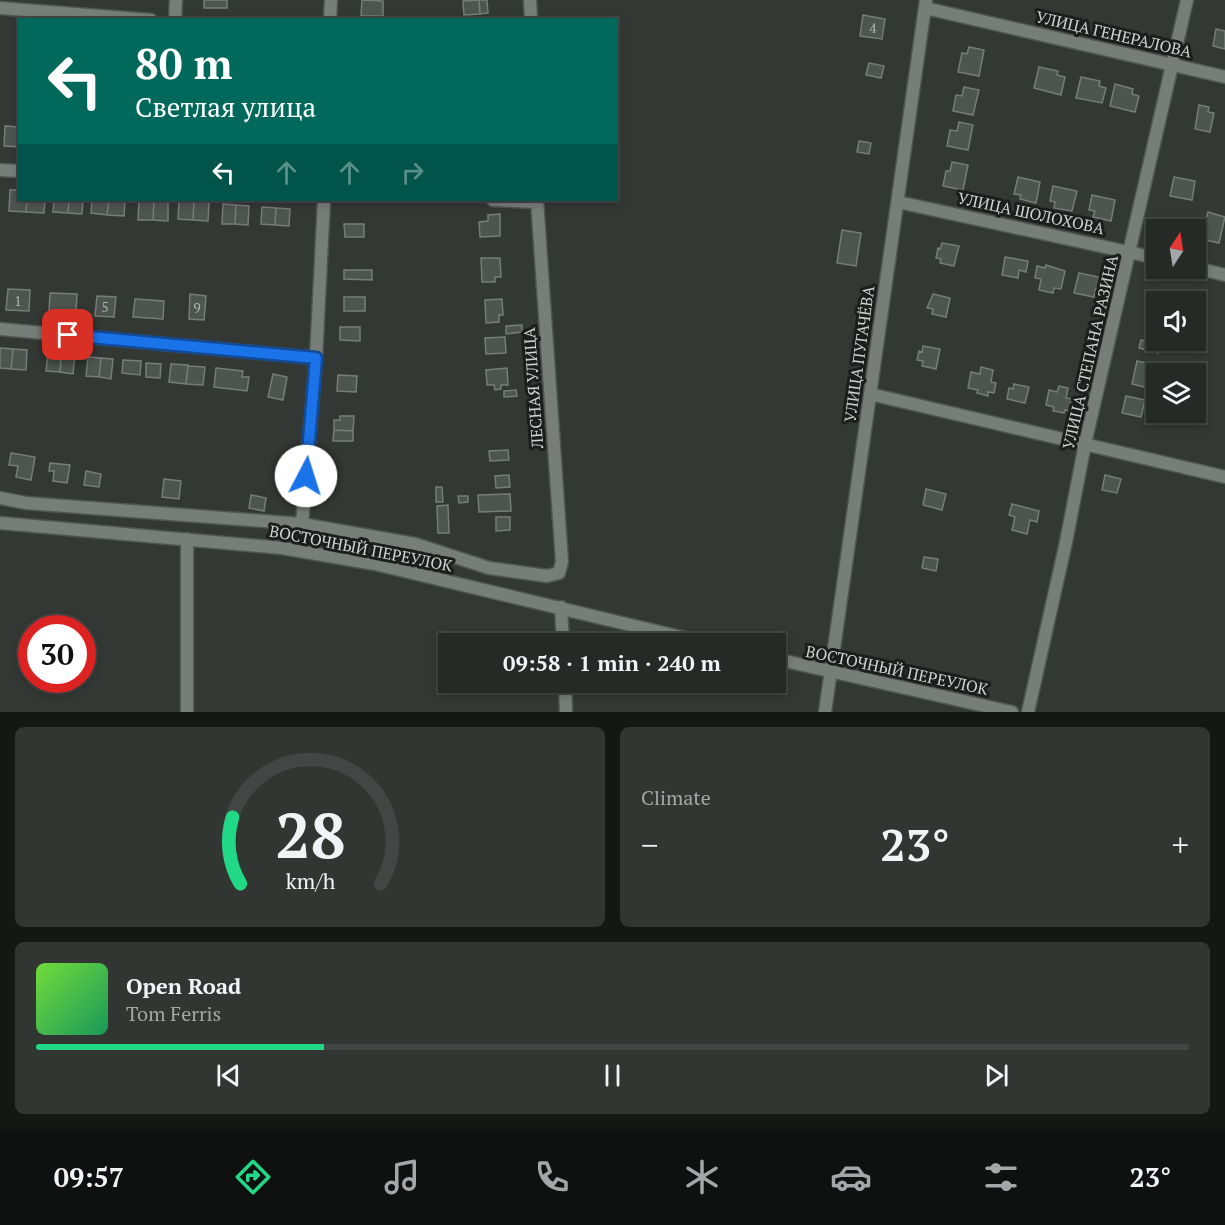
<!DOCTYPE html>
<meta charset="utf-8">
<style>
:root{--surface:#262a27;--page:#323633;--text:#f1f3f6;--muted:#a4a7a7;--line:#424644;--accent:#21d887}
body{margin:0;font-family:"PT Serif",serif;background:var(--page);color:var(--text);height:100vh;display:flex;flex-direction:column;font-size:22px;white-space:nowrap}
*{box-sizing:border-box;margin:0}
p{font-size:20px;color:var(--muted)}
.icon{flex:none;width:33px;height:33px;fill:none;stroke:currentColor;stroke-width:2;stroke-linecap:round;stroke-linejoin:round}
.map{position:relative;height:712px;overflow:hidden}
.sheet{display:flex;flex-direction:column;gap:15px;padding:15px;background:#151715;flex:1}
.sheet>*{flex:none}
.hud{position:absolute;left:18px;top:18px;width:600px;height:183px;border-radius:0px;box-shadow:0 3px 9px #0003,0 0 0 2px var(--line);background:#00695c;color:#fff;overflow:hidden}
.needle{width:39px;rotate:12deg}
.fabs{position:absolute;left:1146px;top:219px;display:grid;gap:12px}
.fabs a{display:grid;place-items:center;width:60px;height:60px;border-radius:0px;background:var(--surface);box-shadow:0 3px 9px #0003,0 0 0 2px var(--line);font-size:30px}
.speed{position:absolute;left:18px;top:615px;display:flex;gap:12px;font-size:30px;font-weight:700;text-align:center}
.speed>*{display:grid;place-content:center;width:78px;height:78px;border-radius:50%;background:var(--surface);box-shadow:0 3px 9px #0003,0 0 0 2px var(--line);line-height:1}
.speed .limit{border:9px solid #d22;background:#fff;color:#111}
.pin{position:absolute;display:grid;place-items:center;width:51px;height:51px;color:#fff;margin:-26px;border-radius:12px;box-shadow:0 3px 9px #0006}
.me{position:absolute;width:66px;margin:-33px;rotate:5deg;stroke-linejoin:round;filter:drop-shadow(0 0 4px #0008)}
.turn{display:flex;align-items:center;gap:21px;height:126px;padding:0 18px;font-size:27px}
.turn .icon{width:78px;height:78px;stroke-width:2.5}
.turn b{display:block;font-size:42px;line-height:51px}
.lanes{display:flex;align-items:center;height:57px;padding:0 18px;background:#0003;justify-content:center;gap:30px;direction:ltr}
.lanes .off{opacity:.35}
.big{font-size:45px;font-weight:600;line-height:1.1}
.sheet .tile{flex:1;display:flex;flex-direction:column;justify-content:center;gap:9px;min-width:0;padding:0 21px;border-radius:9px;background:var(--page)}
.sheet .dial{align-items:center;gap:0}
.dial svg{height:156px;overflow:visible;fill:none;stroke:var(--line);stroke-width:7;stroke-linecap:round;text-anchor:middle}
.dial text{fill:var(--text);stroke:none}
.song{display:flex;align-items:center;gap:18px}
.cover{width:72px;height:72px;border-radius:9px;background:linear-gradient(135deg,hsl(100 70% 55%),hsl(150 70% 35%))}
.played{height:6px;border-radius:3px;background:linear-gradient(90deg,var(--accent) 25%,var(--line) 25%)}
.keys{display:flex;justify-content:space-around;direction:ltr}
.heat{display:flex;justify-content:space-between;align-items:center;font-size:33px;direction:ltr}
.sheet .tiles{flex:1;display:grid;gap:15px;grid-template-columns:1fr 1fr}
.tile:last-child{grid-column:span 2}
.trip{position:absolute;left:438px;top:633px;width:348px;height:60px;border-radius:0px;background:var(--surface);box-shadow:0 3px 9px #0003,0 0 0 2px var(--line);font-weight:600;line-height:60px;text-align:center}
.tabs{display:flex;height:96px;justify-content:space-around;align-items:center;background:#0f1110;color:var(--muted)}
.tabs .icon{width:42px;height:42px}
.tabs .current{color:var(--accent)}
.tabs b{font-size:27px;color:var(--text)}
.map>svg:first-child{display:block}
.building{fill:#4e5450;stroke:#777c79;stroke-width:1.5}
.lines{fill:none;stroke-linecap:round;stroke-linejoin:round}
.street-casing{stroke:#505552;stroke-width:15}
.street{stroke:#777d79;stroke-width:12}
.route-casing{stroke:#114b97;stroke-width:15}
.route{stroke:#1a73e8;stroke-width:10}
.labels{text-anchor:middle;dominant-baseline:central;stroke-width:6;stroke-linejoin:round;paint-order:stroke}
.number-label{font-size:14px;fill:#afb3b0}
.street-label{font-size:16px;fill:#cfd3d0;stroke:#1c1e1d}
</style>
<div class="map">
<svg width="1225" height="712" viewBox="0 0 1225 712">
<rect width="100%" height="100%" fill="#333834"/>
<path class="building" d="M204 0H227V8H204Z
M362 0 383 1V16H361Z
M479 0H487L488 13 480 14Z
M479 0 480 14 464 15 463 1Z
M863 15 885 19 882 39 860 36Z
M1216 29 1225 31V49L1213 46Z
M969 47 984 50 979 76 958 72 962 53 967 54Z
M869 63 884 66 881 78 866 75Z
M1039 67 1058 71 1057 75 1065 77 1061 95 1034 88Z
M1081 77 1100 81 1099 86 1106 88 1102 103 1076 98Z
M1115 84 1133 89 1132 94 1139 96 1135 112 1110 106Z
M964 87 979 90 973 115 953 111 956 95 962 96Z
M1199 105 1209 107 1208 112 1214 113 1210 132 1195 129Z
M959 122 973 125 968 150 947 146 950 130 957 131Z
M5 126 20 127V147L4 146Z
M859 141 871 143 869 154 857 152Z
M952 162 968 165 963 190 943 186 946 171H950Z
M1018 177 1040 182 1036 203 1020 199 1021 195 1014 194Z
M1174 177 1195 181 1192 200 1170 196Z
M1053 186 1077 191 1072 211 1054 208 1055 202 1050 201Z
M10 190H20V200H27L26 212 9 211Z
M1092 195 1115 200 1111 221 1093 217 1095 211 1089 210Z
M27 200H45L44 213 26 212Z
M54 200H69L68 213 53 212Z
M69 200H83L82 214 68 213Z
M92 200H109L107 215 91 213Z
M109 200H125L124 216 107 215Z
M139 200 154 201 153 220H138Z
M179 200 194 201 193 220 178 219Z
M154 201H168V221L153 220Z
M194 201 209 202 208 221 193 220Z
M223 204 236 205 235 224H222Z
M236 205 249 206 248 225 235 224Z
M262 207 276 208 275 225 261 224Z
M276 208 290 209 289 226 275 225Z
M1208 212 1225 217 1219 243 1201 239Z
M500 214V236L480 237 479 222 488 221V215Z
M344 224H364V237H345Z
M842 230 861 233 856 266 837 263Z
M942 243 959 246 954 266 940 263 941 259 936 258 938 248 940 249Z
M1005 257 1028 261 1026 272 1019 270 1018 278 1002 275Z
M481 258H500L501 277H495V282H482Z
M1046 265 1065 271 1061 289 1054 288 1053 293 1039 290 1041 279 1035 278 1037 266 1045 268Z
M344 270H372V280L344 279Z
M1079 273 1103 278 1100 289 1096 288 1094 297 1074 293Z
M8 289 30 290 29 311 6 310Z
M50 293 77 294 76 313 49 312Z
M190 294 206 296 204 320 189 319Z
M933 294 950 298 946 317 932 314 933 309 927 308Z
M97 296 116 297 114 317 95 316Z
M344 297H365V311H344Z
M135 299 164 301 163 319 133 317Z
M502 299 503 315H499V322L486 323 485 300Z
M522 325V332L506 334V326Z
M340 327H360V341L340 340Z
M505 337 506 353 486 354 485 338Z
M1141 340 1160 344 1158 353 1139 348Z
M923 346 940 349 936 369 922 366 923 361 917 360 919 351 922 352Z
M0 348 13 349 11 369 0 368Z
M13 349 27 350 26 370 11 369Z
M48 352 61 353 60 372 46 371Z
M62 353 75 355 73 374 60 372Z
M88 357 101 358 99 377 86 376Z
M101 358 113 359 111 379 99 377Z
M123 360 141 361 140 375 122 373Z
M1137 361 1157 365 1152 389 1132 384Z
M146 363 161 364 160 378 146 377Z
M171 364 188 365 186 384 169 382Z
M188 366 205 367 203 385 186 384Z
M981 367 993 370 991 382 996 383 994 393 988 392V396L977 393 978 390 968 388 971 372 980 374Z
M216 368 243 371 242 377H249L247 391 214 387Z
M507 368 508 385H501V389L495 390 494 385H487L486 370Z
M273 374 287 377 283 400 268 397Z
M338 375 357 376 356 392 337 391Z
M1014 384 1029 387 1025 403 1007 399 1009 388 1013 389Z
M1059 386 1068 388 1066 398 1072 399 1069 411 1065 410 1064 413 1053 411 1054 407 1046 405 1049 390 1057 392Z
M516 390 517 396 504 397V391Z
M1126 396 1145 400 1141 417 1122 413Z
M340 416H354L353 431 334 430V420H340Z
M334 430 353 431V441H333Z
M508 450 509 460 490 461 489 451Z
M11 453 35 457 31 480 16 477 18 466 9 465Z
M50 463 70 465 67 483 53 481 54 471H49Z
M86 471 101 474 99 487 84 485Z
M509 475 510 487 496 488 495 476Z
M1105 475 1121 479 1117 493 1102 490Z
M164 479 181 481 179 499 162 497Z
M436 487H442L443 502H436Z
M926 489 946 494 942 510 923 505Z
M510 494 511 511 479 512 478 495Z
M251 495 266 498 264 511 249 508Z
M458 496H468V502L459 503Z
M1012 504 1039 511 1037 522 1030 520 1027 534 1012 530 1015 517 1009 515Z
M448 505 449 533H438L437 506Z
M496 517H510V530L496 531Z
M924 557 938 559 936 571 922 568Z"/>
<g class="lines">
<defs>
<path id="street" d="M530 0 531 20
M0 8 151 20
M925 8 1225 77
M175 20 176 0
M330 20 331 0
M0 170 20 171
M493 200 537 202
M898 202 1156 258
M1196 268 1225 275
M0 329 316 358
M870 394 1225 477
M0 498 26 503 302 524 415 544 489 568 547 576 559 573 562 562 537 200
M0 523 282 548 375 564 710 644
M302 524 316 358 324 200
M187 539V712
M561 607 563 644
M776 659 1012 712
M565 682 566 712
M825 712 926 0
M1028 712 1066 542 1085 444 1187 0"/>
</defs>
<use href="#street" class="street-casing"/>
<use href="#street" class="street"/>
</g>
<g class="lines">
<defs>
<path id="route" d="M68 335 316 358 306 476"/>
</defs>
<use href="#route" class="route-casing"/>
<use href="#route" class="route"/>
</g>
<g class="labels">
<g class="number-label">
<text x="873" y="27">4</text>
<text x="18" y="300">1</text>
<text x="105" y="306">5</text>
<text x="197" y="307">9</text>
</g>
<g class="street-label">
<text transform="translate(1114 34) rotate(13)">УЛИЦА ГЕНЕРАЛОВА</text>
<text transform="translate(1031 213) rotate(12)">УЛИЦА ШОЛОХОВА</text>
<text transform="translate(1090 352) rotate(-77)">УЛИЦА СТЕПАНА РАЗИНА</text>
<text transform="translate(859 354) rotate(-82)">УЛИЦА ПУГАЧЁВА</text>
<text transform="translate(533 388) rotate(-94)">ЛЕСНАЯ УЛИЦА</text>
<text transform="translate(361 548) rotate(11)">ВОСТОЧНЫЙ ПЕРЕУЛОК</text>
<text transform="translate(897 670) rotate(12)">ВОСТОЧНЫЙ ПЕРЕУЛОК</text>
</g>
</g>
</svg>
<div class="fabs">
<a><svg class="needle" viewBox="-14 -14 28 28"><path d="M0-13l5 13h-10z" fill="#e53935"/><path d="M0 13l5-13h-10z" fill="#a4a7a7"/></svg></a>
<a><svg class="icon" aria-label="sound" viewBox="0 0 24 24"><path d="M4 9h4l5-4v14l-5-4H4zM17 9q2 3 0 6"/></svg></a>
<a><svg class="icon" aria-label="layers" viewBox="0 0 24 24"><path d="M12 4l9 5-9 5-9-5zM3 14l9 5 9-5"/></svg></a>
</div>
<div class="speed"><div class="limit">30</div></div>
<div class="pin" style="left:68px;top:335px;background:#d93025"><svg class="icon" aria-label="arrive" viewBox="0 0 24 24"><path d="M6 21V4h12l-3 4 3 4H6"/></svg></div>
<svg class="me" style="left:306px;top:476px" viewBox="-20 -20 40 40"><circle r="19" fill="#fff"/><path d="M0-13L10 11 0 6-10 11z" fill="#1a73e8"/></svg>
<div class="trip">09:58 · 1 min · 240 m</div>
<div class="hud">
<div class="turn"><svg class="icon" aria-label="left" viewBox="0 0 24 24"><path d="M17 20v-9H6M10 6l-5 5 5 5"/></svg><div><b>80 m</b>Светлая улица</div></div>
<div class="lanes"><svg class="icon" aria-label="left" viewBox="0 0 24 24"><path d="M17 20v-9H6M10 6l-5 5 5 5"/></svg><svg class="icon off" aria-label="ahead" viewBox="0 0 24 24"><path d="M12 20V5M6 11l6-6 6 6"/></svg><svg class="icon off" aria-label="ahead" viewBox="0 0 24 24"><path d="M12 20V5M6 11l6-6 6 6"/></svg><svg class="icon off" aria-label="right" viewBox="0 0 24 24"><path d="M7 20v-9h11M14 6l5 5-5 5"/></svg></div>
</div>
</div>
<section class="sheet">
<div class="tiles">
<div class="tile dial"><svg viewBox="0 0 100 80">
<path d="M14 69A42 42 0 1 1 86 69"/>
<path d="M14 69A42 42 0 0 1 10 35" stroke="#21d887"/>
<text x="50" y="56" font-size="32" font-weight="700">28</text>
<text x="50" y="72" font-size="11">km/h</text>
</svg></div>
<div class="tile"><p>Climate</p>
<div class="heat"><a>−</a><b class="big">23°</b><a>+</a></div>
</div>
<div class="tile">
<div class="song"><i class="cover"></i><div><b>Open Road</b><p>Tom Ferris</p></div></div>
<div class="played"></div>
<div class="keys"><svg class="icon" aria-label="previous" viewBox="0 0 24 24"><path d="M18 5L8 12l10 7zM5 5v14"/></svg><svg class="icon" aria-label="pause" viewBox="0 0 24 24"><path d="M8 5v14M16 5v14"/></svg><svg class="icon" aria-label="next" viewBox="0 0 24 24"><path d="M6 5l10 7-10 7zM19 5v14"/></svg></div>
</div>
</div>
</section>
<nav class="tabs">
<b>09:57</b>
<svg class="icon current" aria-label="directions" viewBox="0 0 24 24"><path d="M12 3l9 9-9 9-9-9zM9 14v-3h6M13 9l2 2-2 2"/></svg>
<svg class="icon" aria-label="music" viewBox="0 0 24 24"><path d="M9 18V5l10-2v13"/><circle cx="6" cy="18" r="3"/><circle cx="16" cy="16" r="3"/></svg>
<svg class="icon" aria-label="phone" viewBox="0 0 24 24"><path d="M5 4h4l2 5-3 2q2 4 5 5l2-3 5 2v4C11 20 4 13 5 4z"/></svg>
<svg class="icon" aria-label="climate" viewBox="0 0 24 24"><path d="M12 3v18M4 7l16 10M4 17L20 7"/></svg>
<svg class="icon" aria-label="car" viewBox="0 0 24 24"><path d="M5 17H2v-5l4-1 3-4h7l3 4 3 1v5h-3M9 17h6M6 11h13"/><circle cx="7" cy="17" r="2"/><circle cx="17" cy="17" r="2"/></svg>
<svg class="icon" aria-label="filters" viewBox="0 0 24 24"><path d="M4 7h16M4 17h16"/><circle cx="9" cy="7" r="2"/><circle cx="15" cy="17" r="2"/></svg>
<b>23°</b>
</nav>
